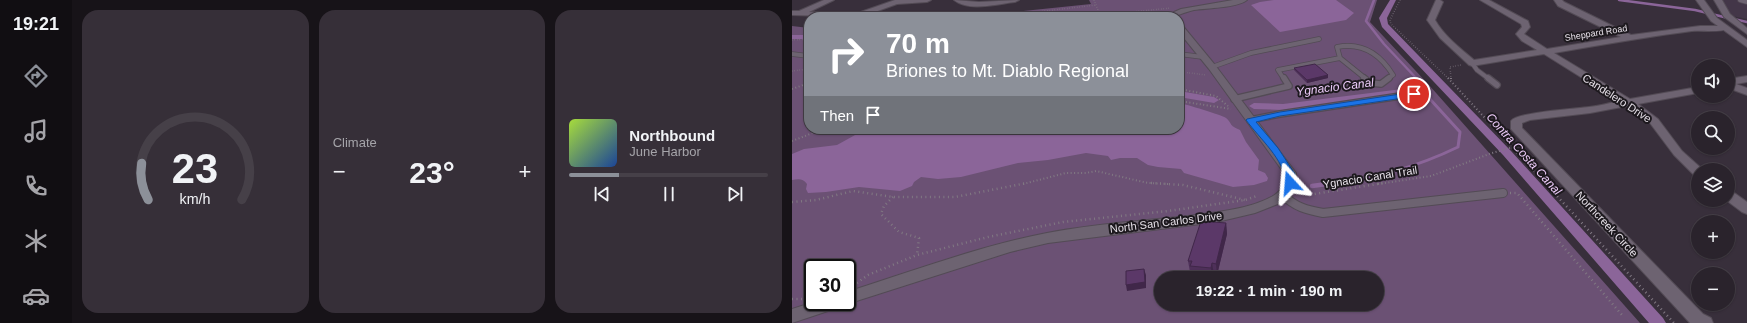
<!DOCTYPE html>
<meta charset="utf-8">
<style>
:root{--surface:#2a232c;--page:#362f38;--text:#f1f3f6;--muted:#a5a4a9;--line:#464048;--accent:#8c9099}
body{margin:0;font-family:Arial,sans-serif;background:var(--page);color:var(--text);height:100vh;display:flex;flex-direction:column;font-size:15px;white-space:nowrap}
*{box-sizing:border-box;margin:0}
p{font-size:13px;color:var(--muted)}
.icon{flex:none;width:22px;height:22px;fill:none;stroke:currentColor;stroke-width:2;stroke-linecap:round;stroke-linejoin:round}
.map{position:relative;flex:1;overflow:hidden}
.panel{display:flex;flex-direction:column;gap:10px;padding:10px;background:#171318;width:720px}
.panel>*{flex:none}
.hud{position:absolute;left:12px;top:12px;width:380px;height:122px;border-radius:16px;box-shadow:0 1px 3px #0004,0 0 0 1px var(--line);background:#8c9099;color:#fff;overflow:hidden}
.buttons{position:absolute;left:899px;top:59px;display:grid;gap:8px}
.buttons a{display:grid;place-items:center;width:44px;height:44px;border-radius:50%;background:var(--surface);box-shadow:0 1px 3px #0004,0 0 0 1px var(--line);font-size:20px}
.speed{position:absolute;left:12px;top:259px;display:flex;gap:8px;font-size:20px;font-weight:700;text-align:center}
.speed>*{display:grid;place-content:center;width:52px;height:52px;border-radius:50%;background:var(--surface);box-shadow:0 1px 3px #0004,0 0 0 1px var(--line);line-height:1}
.speed .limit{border:2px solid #111;border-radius:6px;background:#fff;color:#111}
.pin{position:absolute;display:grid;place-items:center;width:34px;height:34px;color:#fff;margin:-17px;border:2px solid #fff;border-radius:50%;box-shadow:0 1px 4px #0007}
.me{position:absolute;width:44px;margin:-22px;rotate:341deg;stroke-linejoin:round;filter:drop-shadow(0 0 3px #0008)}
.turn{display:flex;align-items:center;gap:14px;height:84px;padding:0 16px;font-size:18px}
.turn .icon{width:52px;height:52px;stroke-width:2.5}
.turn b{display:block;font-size:28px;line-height:34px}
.then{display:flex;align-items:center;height:38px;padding:0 16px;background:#0003;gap:8px;font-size:15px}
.big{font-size:30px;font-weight:700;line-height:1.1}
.panel .tile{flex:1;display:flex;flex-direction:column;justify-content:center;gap:6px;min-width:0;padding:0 14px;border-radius:16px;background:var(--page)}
.panel .dial{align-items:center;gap:0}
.dial svg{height:104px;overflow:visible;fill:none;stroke:var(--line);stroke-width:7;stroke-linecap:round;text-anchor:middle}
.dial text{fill:var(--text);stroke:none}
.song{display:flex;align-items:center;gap:12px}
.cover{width:48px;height:48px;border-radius:6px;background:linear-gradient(135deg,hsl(80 70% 55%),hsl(220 70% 35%))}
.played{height:4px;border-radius:2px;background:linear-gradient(90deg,var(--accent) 25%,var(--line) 25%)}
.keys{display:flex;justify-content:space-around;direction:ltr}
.heat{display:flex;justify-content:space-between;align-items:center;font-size:22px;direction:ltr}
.panel .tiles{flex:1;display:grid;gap:10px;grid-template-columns:repeat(3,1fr)}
.trip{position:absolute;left:362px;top:271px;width:230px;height:40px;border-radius:20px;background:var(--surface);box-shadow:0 1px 3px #0004,0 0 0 1px var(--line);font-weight:700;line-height:40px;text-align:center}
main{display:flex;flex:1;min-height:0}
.tabs{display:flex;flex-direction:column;width:72px;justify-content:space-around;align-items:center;background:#110e12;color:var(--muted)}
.tabs .icon{width:28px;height:28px}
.tabs .on{color:var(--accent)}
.tabs b{font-size:18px;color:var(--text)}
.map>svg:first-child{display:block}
.built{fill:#433648}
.green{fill:#6b5174;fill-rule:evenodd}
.water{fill:#8b6599}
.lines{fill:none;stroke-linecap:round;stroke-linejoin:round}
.stream-far2{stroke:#8b6599;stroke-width:2.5}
.stream-far1{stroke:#8b6599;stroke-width:3}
.stream{stroke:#8b6599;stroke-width:4.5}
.canal{fill:#8b6599;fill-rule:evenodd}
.lane-far2-casing{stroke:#534b55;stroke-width:5.5}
.lane-far1-casing{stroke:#534b55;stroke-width:8}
.lane-casing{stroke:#534b55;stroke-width:10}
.street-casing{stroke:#534b55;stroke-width:2}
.secondary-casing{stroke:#534b55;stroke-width:2}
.path-far2{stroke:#817983;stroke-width:1.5;stroke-dasharray:0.5 2;stroke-linecap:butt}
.path-far1{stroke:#817983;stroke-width:2;stroke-dasharray:1 2.5;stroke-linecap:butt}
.path{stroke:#817983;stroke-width:2.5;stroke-dasharray:1 3.5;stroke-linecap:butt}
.lane-far2{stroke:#6d6371;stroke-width:4}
.lane-far1{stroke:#6d6371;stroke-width:5.5}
.lane{stroke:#6d6371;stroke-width:8}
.street{fill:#6d6371;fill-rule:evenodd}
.secondary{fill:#6d6371;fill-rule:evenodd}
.wall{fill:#4e3059}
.shaded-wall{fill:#402749}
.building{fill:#5b3868;stroke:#402749}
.route{fill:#1a73e8;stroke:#114b97}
.labels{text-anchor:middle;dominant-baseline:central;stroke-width:4;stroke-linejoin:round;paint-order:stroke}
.far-street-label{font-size:9px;fill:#e6e0e8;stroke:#1d191e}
.street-label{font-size:11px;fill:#e6e0e8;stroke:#1d191e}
.water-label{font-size:12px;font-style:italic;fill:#eccbf9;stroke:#1d191e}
</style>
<main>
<nav class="tabs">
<b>19:21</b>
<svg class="icon on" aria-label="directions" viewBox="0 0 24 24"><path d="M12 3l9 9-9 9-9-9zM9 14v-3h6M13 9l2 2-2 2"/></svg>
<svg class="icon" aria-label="music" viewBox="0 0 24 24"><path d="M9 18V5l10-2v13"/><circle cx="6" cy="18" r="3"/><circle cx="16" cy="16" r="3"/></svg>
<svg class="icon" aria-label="phone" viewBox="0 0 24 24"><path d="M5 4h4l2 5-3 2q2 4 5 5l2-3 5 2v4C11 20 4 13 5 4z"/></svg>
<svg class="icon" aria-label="climate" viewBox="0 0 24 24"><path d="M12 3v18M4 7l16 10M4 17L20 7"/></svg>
<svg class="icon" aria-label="car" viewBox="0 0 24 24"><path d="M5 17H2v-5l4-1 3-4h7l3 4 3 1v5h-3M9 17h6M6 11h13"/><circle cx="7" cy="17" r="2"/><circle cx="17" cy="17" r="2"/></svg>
</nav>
<section class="panel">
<div class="tiles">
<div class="tile dial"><svg viewBox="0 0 100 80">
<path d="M14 69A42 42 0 1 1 86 69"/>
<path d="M14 69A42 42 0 0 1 9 41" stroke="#8c9099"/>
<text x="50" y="56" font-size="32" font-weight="700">23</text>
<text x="50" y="72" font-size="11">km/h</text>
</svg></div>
<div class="tile"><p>Climate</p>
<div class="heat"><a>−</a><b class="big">23°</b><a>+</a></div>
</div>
<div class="tile">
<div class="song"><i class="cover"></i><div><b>Northbound</b><p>June Harbor</p></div></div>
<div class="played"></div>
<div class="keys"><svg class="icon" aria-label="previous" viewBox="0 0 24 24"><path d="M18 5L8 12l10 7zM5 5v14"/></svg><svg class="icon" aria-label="pause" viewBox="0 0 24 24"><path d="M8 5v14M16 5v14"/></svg><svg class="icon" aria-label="next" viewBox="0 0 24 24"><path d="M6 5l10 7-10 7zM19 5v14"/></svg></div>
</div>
</div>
</section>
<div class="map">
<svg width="955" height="323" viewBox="0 0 955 323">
<rect width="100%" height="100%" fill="#382f3b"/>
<path class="built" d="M926 0H955V19L935 15Z"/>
<path class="green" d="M297 0H585L578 22 637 85 848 323H0V26L17 28V129H387V17H174L299 4ZM21 268H55V302H21ZM369 278H585V304H369Z"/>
<path class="water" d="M482 0H544L562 13 554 20 488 32 459 5 468 2Z
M387 103C393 104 430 115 434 118 441 124 436 125 448 130L454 142 467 160 466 170 473 173 476 178 475 181 462 185 441 187 392 173 389 169 366 167 356 165 345 158H328L319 160 316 156 294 153 256 160 226 163 169 177 146 179 129 177 122 182 120 186 108 191 67 187 34 192 16 193 14 189 15 184C11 178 6 179 0 180V154L12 149 45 145 74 129H387Z"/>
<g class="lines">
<path class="stream-far2" d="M582 0 574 21 592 44 625 79
M827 0 903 10 936 18
M942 19 955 22"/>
<path class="stream-far1" d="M535 184C580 179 625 167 666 147L668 132 637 98 638 94 624 78"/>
<path class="stream" d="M520 186 542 183"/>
<path class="canal" d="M598 0H604L595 18 596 24 719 151 871 318 874 323H857L711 155 590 27 587 18Z
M0 35H17V39H0Z
M626 87 629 88 631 90 629 92 491 110 462 109 457 106 462 103 491 104Z
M387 91 422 97 427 100 422 103 387 97Z"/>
<defs>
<path id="lane-far2" d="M948 0 955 2
M0 54 16 56
M387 54 411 57
M548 58 574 79
M548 58 545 47C570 42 588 54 601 75L595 79
M680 63 685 70 697 79
M420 67 459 53 527 39
M492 79 486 70 548 58"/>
<path id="lane-far1" d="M572 78 578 83 589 84 597 78
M696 78 705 85
M442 99 497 86 492 78
M458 120 488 114 622 94"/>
<path id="lane" d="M491 195C503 207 515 210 531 213L711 193"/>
<path id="street" d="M32 0H42L17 12 63 14 103 0H139L135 2 105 4 69 17 0 15V11H7Z
M162 0 187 2 227 0 223 2C205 4 177 12 162 0Z
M441 0H455C445 8 415 8 402 10 392 12 385 17 375 17L382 12 389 9Z
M644 0H648L651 2 643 20C652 36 668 48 682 60L745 50 730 41 724 34 730 27 729 24 688 0H697L736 21 738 27 732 34 755 49 829 37 766 6 762 0H770L772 2 839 35 908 26H935L936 28C931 33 909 30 900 31 854 37 808 45 762 53L838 99 906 87V93L846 104 866 119 890 151 910 169 906 170V176L902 175 882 155 858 123 835 106 798 113 738 120 730 123V128L911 314 919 318 921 323H898L719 129V121C726 112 783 109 797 107 807 106 817 103 827 101L752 54 680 66 677 65 648 38 635 20Z
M387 25H390L423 65 504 173V183L501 190 491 202 463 213 425 222 256 243 218 252 55 304 50 303 48 307 0 323V309L22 302H55V292C121 271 188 246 255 233 301 224 349 221 396 216 421 213 459 209 481 196 490 191 492 183 492 173L417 69 387 32Z
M955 76V82L944 84 955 88V95L936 88V79Z
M936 191 941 192 955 202V214L950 212 934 200H936Z"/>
<path id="secondary" d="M904 0H912L925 18 955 40V47L919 21Z
M922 0H930L938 14 955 28V34L932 17Z"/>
</defs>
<use href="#lane-far2" class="lane-far2-casing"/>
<use href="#lane-far1" class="lane-far1-casing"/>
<use href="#lane" class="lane-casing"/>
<use href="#street" class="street-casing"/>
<use href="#secondary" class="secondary-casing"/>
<path class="path-far2" d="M302 0 308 15 379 8
M608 0 598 20 599 24 657 79
M203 17 304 5
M0 40 17 39
M0 71 17 69
M387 71 390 72 387 75
M390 72 414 75
M659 79 658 67 669 65"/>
<path class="path-far1" d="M656 78 754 184
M659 78V80
M0 89 17 83
M387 89 424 96 436 106
M387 101 439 109
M0 141 31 129
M231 184 274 173H294L304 171 356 183 377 184
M586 184 639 176 700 153 721 147"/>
<path class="path" d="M359 183 391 185 453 200
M753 183 882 323
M505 193 516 195 592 183
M718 193H725L830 315
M101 197 92 206 89 214 107 232 127 238 125 255
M0 202 24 200 61 191 101 197H163L235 183
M65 283 76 275 125 255 196 237 271 222 376 211 453 200 465 196
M0 299H12"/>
<use href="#lane-far2" class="lane-far2"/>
<use href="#lane-far1" class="lane-far1"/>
<use href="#lane" class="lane"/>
<use href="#street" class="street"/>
<use href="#secondary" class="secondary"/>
</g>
<path class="wall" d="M502 68 536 75V78L515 83 502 70Z
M434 223 435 234 425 275H422L421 278H400L399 273 398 272 396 261Z"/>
<path class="shaded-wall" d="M536 75V78L515 83V80Z
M434 223 435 234 425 275 424 264Z
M420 263 422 275 421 278H420L419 268Z
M352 269 354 275V288L335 291 334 285Z"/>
<path class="building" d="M523 64 536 75 515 80 502 68Z
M409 221 434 223 424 264 420 263 419 268 398 266 400 261H396Z
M352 269 353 282 334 285V271Z"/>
<path class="route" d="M622 92 626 94 625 96 488 116 464 122 486 148 503 174V183L498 186 494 183C492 159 468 139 454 120L455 119 488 112Z"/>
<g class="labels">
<g class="far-street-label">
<text transform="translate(804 33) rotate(-9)">Sheppard Road</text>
</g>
<g class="street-label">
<text transform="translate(825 98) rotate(33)">Candelero Drive</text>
<text transform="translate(578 177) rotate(-9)">Ygnacio Canal Trail</text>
<text transform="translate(374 222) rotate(-7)">North San Carlos Drive</text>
<text transform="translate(815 224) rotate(47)">Northcreek Circle</text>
</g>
<g class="water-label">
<text transform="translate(543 87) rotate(-7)">Ygnacio Canal</text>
<text transform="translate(732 154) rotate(48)">Contra Costa Canal</text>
</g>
</g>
</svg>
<div class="buttons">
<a><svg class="icon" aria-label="sound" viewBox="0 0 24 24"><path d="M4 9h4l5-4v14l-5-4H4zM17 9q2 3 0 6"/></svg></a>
<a><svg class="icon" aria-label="search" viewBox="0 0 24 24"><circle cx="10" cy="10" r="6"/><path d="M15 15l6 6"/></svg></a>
<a><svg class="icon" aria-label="layers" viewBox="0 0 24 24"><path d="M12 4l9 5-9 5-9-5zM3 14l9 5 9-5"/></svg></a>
<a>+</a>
<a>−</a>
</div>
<div class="speed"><div class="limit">30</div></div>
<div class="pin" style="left:622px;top:94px;background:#d93025"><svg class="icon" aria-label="arrive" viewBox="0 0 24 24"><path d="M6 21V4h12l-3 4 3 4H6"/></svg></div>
<svg class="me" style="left:498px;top:183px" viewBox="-20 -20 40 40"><path d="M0-17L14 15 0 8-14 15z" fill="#1a73e8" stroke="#fff" stroke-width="4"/></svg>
<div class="trip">19:22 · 1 min · 190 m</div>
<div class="hud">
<div class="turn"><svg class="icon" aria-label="right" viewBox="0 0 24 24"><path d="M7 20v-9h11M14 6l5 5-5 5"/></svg><div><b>70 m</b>Briones to Mt. Diablo Regional</div></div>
<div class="then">Then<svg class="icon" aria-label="arrive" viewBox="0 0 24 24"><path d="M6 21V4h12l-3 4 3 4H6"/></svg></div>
</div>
</div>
</main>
